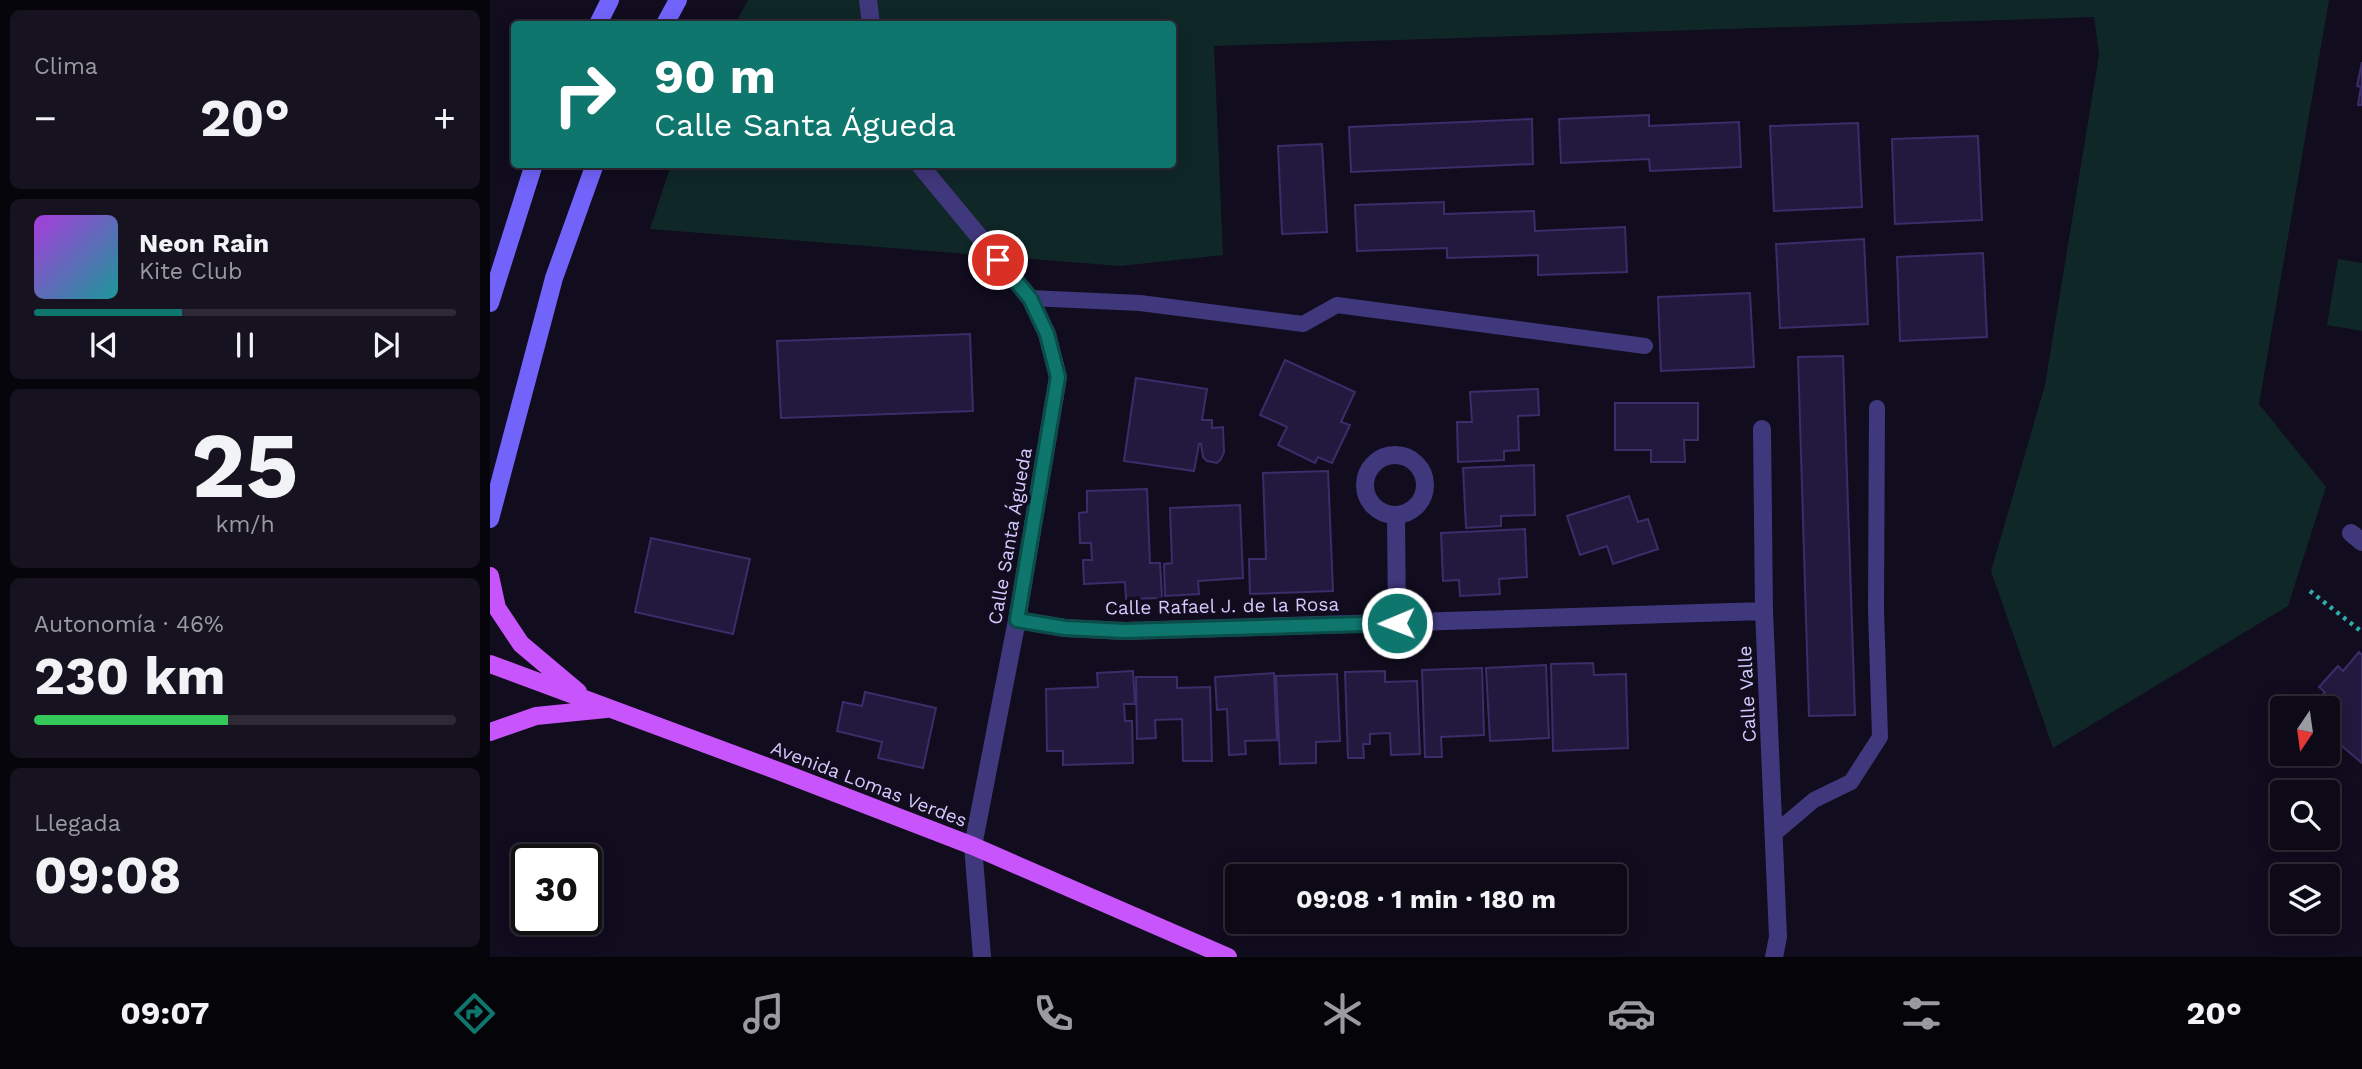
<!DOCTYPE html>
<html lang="es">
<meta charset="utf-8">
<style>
:root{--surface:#0d0916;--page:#16121f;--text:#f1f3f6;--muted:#9a9aa1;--line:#2d2a35;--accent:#0f766e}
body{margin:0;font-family:"Work Sans",sans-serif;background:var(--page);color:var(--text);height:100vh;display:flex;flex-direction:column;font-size:26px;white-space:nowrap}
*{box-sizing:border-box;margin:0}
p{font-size:23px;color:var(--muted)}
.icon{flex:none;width:38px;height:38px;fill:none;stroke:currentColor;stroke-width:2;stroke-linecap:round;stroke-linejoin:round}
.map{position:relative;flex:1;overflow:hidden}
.panel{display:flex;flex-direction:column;gap:10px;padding:10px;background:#07050c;width:490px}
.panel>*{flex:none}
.top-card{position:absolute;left:21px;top:21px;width:665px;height:147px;border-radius:7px;box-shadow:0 4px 18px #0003,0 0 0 2px var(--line);background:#0f766e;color:#fff;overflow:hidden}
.needle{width:46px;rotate:193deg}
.tools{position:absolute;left:1780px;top:696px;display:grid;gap:14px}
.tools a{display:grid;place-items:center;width:70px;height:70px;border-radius:7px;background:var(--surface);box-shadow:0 4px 18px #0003,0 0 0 2px var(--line);font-size:35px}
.speed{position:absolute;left:21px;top:844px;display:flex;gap:14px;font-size:35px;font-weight:700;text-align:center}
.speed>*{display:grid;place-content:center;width:91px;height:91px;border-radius:50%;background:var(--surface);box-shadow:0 4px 18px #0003,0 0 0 2px var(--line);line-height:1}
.speed .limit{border:4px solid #111;border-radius:10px;background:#fff;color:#111}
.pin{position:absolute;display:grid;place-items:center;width:60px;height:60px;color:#fff;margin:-30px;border:4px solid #fff;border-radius:50%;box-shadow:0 2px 7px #0007}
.me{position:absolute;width:77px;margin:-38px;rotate:269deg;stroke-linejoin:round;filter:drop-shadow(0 0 5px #0008)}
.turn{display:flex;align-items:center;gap:24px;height:147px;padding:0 28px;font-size:32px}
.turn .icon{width:91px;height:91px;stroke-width:2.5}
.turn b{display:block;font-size:49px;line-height:60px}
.big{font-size:52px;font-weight:700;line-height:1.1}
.panel .widget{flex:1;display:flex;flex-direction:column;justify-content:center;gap:10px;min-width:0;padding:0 24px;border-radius:10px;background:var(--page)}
.panel .dial{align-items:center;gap:0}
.dial b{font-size:91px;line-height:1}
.song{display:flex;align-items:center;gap:21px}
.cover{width:84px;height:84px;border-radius:10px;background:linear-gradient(135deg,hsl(280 70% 55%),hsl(180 70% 35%))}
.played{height:7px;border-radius:4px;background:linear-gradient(90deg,var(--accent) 35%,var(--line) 35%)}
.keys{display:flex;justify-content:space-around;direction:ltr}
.heat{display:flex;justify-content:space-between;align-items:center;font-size:38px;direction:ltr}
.charge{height:10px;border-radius:5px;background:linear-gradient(90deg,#34c759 46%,var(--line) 0)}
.trip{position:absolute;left:735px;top:864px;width:402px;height:70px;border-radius:7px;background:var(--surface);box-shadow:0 4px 18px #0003,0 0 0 2px var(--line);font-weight:700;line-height:70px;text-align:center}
.tabs{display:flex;height:112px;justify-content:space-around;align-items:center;background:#050409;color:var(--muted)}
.tabs .icon{width:49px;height:49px}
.tabs .current{color:var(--accent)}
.tabs b{font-size:32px;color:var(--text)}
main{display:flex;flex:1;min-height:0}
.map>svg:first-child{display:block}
.green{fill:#102727}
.building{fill:#23193e;stroke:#3c2c69;stroke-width:2}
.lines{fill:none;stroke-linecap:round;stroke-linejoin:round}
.path{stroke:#30abac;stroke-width:4.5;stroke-dasharray:3.5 5;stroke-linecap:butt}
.service{stroke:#40387c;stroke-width:16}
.minor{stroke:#40387c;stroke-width:18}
.tertiary{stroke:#40387c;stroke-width:18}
.secondary{stroke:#7264fb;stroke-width:18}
.primary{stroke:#c855fb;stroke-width:18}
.route-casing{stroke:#0a4d48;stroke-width:18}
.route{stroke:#0f766e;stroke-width:12}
.labels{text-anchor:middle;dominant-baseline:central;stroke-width:7;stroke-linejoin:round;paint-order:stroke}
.street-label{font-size:19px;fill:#d4cafe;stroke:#110c1e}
</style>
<main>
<section class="panel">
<div class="widget"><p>Clima</p>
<div class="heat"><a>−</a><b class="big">20°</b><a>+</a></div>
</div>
<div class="widget">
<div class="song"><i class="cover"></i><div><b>Neon Rain</b><p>Kite Club</p></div></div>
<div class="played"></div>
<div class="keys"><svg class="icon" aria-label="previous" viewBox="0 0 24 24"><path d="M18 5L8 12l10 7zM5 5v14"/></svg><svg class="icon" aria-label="pause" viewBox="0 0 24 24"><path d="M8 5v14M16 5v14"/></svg><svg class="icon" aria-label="next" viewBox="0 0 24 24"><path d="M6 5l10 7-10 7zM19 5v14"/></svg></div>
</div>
<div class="widget dial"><b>25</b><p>km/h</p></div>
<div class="widget"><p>Autonomía · 46%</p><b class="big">230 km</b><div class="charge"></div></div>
<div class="widget"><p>Llegada</p><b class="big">09:08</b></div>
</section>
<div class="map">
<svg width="1872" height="957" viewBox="0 0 1872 957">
<rect width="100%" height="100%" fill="#110c1e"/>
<path class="green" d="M258 0H1839L1769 404 1836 487 1798 606 1563 748 1501 571 1555 385 1609 55 1604 17 724 46 733 255 630 266 160 229 181 165 682 164V24H245Z
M1848 259 1872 263V331L1837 325Z"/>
<path class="building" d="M1872 62V105H1868L1871 87 1867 86Z
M1159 115V126L1249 122 1251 167 1160 171 1159 159 1071 163 1069 119Z
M1042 119 1043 164 861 172 859 127Z
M1368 123 1372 207 1284 211 1280 126Z
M1488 136 1492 220 1405 224 1402 139Z
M832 144 837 232 792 234 788 146Z
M954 202V214L1044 211 1045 231 1135 227 1137 272 1048 275V255L957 258V248L867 251 865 205Z
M1374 239 1378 324 1290 328 1286 244Z
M1493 253 1497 337 1410 341 1407 257Z
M1260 293 1264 367 1171 371 1168 297Z
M480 334 483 411 291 418 287 341Z
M1353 356 1365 715 1319 716 1308 357Z
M795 360 865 392 851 422 860 425 842 463 828 457 825 463 788 445 797 427 770 415Z
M646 378 717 389 712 420H722V428L733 427 734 452 731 459 727 463 717 461 713 457 711 444H709L704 471 634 461Z
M1048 389 1049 415 1028 416 1029 450 1014 451V460L968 462 967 422H982L980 392Z
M1125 403H1208V440H1194L1195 462H1161V450H1125Z
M1044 465 1045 515 1011 516V526L976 528 973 468Z
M838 471 843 591 760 594 759 559H776L773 473Z
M657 489 660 563H670L672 598 636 599 635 582 594 584 593 560H602L601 543H590L589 513 597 512V491Z
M1139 496 1148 522 1158 519 1168 549 1123 564 1117 546 1090 555 1077 516Z
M750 505 753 578 708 581 709 594 675 596 674 564 682 563 680 508Z
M1035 529 1037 577 1009 579 1010 594 970 596 969 580 953 581 951 533Z
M161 538 260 559 243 634 145 612Z
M1869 652 1872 655V763L1840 736 1845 731 1838 724V713L1841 709 1829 699 1835 692 1829 687 1848 666 1853 671Z
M1103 663 1104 675 1136 674 1138 748 1063 751 1061 664Z
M1056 665 1059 738 1000 741 996 668Z
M992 668 994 735 951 737 952 757H935L932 670Z
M643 671 645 704H634L635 721H642L643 763 573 765V751H557L556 689 608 687 607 673Z
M895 671V682L927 681 930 754 901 755 900 733 880 734V744H873L874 758H858L855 672Z
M784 673 787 740 755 741 756 754 739 755 737 709 727 710 725 677Z
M847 674 850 741 826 742V763L790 764 786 676Z
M646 677H687V688L720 687 722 761H693L692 719 665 720 666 738 647 739Z
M375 692 446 708 433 768 388 758 392 742 347 731 353 702 372 706Z"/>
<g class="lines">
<path class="path" d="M1820 591 1872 632"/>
<path class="service" d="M540 298 650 303 813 324 847 305 1155 346
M1284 834 1324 800 1361 782 1390 737 1386 610 1387 408"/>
<path class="minor" d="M1272 429 1274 611 1288 937 1284 957
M875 485a30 30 0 1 1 60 0a30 30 0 1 1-60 0Z
M906 516 907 623
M1861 533 1872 542
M527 620 575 628 635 631 1274 611"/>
<path class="tertiary" d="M378 0 381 24
M429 164 540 298 557 334 568 377 527 620 483 846 492 957"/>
<path class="secondary" d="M108 24 120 0
M175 24 188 0
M0 303 44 164
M0 519 64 278 105 164"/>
<path class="primary" d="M0 576 7 608 31 644 88 692
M0 664 291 772 483 846 738 957
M0 732 46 716 116 709"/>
</g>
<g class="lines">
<defs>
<path id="route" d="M508 260 540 298 557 334 568 377 527 620 575 628 635 631 907 623"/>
</defs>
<use href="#route" class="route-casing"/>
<use href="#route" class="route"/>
</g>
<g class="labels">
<g class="street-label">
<text transform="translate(520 536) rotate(-80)">Calle Santa Águeda</text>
<text transform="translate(732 606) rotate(-1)">Calle Rafael J. de la Rosa</text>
<text transform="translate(1257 694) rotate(-93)">Calle Valle</text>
<text transform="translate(379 784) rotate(21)">Avenida Lomas Verdes</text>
</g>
</g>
</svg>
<div class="tools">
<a><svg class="needle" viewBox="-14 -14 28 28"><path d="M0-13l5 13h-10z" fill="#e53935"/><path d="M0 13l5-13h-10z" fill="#9a9aa1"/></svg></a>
<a><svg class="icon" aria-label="search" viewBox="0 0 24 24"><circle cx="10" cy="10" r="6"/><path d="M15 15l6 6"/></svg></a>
<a><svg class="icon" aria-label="layers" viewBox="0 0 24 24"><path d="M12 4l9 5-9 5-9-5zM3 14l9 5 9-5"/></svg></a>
</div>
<div class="speed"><div class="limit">30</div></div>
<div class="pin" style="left:508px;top:260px;background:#d93025"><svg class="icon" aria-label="arrive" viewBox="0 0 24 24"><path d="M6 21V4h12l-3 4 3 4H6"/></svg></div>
<svg class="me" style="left:907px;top:623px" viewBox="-20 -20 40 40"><circle r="17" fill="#0f766e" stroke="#fff" stroke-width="3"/><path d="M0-11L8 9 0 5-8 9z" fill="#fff"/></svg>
<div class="trip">09:08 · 1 min · 180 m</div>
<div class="top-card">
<div class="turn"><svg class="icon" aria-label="right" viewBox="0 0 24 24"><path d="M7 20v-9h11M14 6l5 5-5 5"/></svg><div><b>90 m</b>Calle Santa Águeda</div></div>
</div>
</div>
</main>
<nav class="tabs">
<b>09:07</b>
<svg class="icon current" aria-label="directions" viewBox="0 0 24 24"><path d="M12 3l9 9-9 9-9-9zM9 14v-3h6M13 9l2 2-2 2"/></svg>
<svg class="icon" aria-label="music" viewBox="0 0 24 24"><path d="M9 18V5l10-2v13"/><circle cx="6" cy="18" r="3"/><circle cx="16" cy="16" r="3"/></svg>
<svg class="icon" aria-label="phone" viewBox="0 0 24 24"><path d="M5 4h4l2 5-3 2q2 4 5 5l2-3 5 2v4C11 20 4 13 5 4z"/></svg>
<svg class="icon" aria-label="climate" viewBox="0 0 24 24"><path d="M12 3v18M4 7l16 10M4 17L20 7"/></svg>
<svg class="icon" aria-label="car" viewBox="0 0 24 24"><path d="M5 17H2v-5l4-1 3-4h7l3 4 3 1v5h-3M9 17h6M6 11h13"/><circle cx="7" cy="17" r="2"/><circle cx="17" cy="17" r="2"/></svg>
<svg class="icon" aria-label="filters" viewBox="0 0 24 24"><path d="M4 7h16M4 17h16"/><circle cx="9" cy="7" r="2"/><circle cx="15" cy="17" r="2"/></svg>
<b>20°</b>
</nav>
